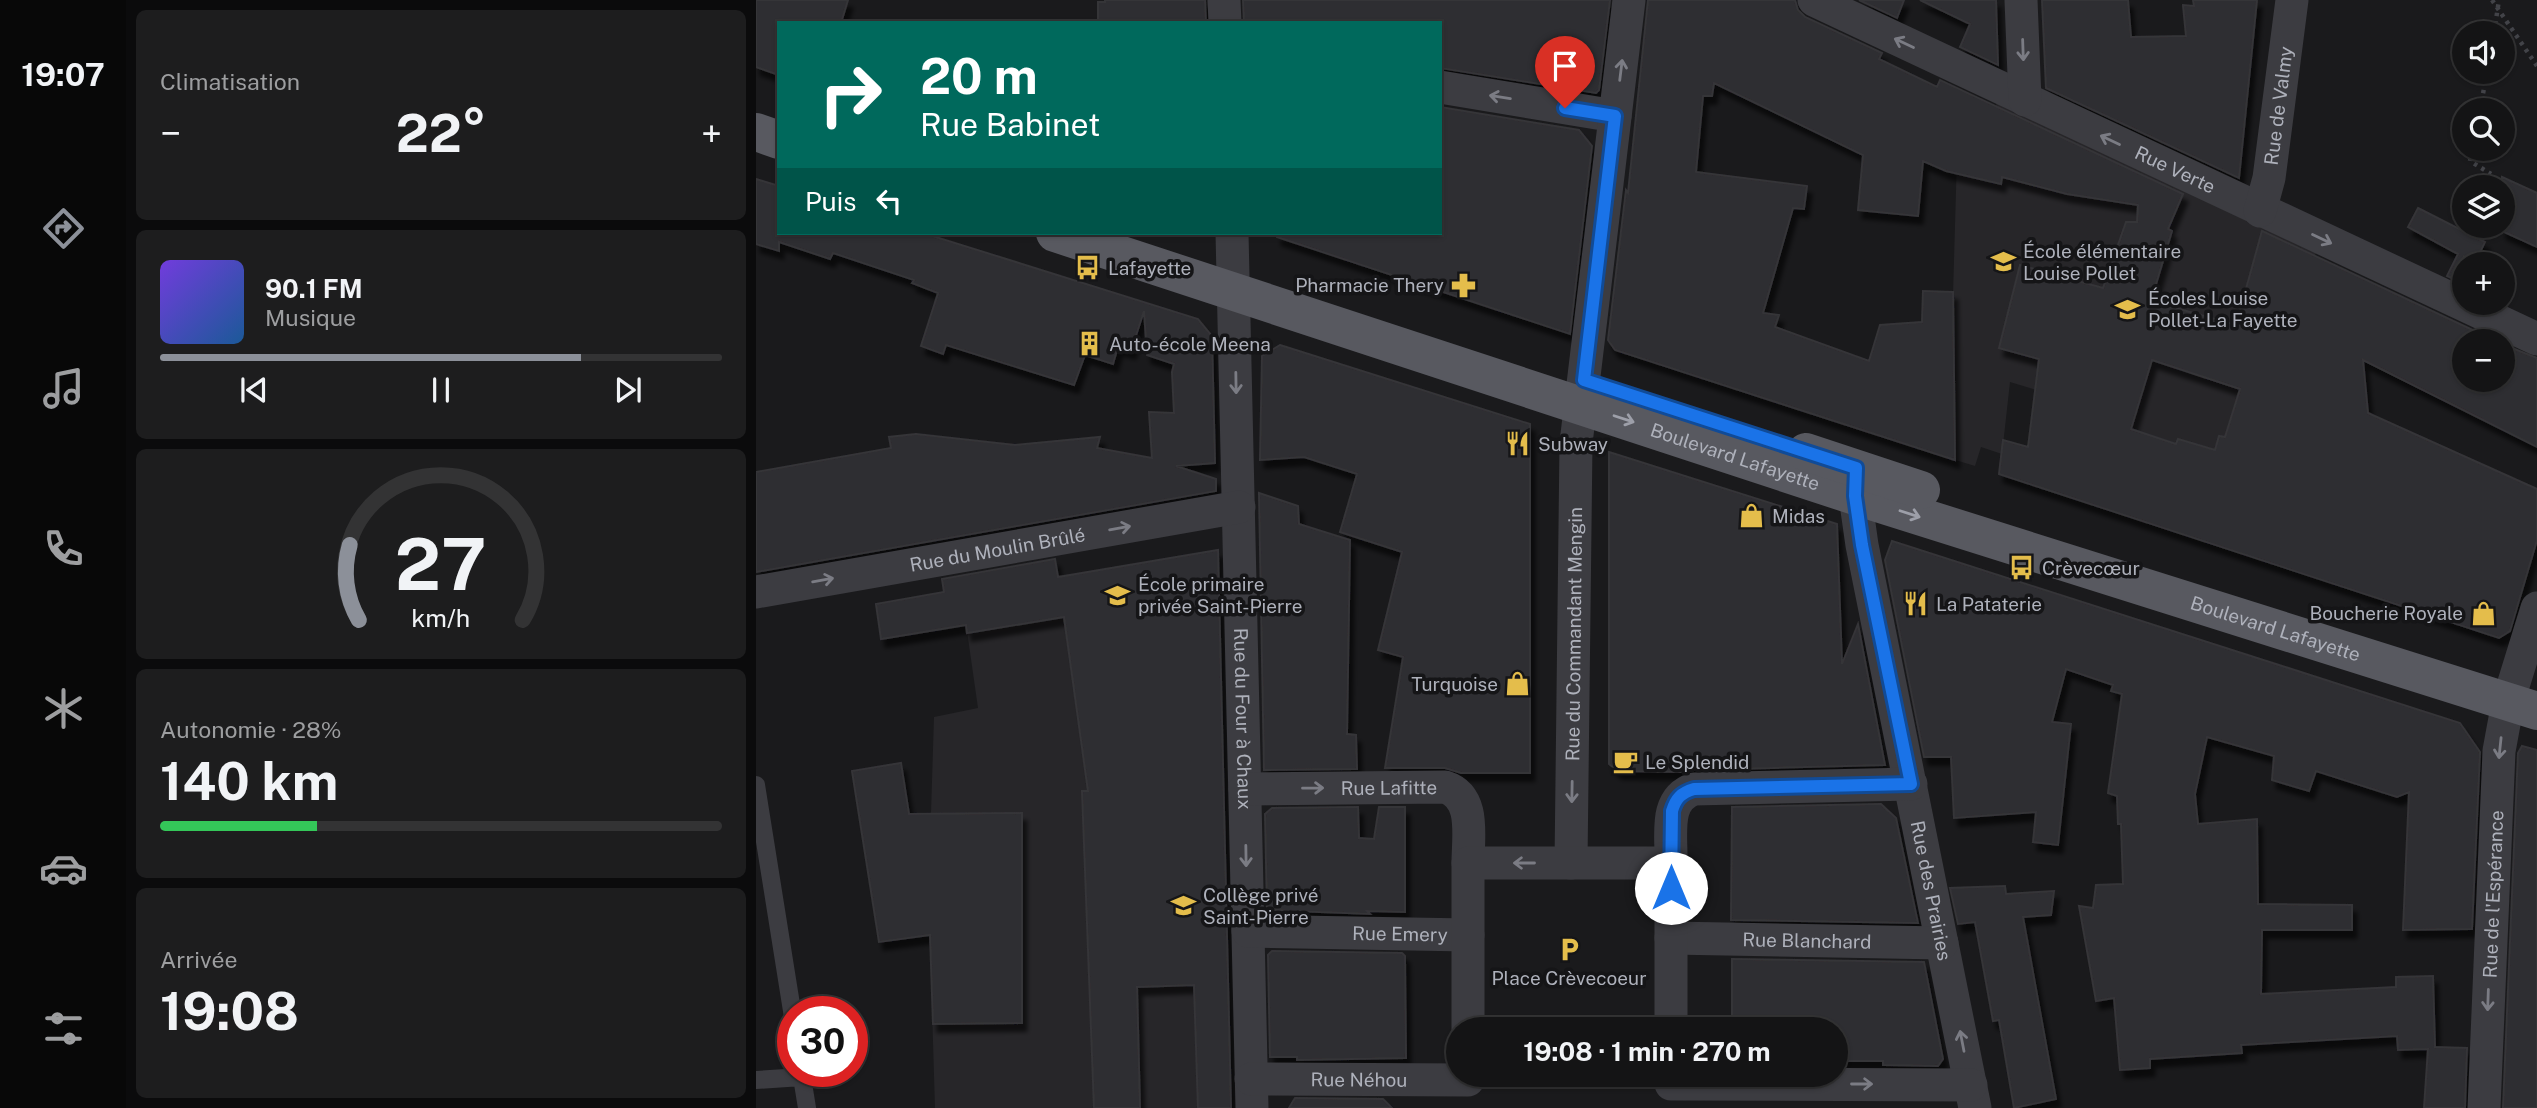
<!DOCTYPE html>
<html lang="fr">
<meta charset="utf-8">
<style>
:root{--surface:#141415;--page:#1d1d1e;--text:#f1f3f6;--muted:#9d9ea0;--line:#333334;--accent:#8c9099}
body{margin:0;font-family:"Public Sans",sans-serif;background:var(--page);color:var(--text);height:100vh;display:flex;flex-direction:column;font-size:26px;white-space:nowrap}
*{box-sizing:border-box;margin:0}
p{font-size:23px;color:var(--muted)}
.icon{flex:none;width:38px;height:38px;fill:none;stroke:currentColor;stroke-width:2;stroke-linecap:round;stroke-linejoin:round}
.map{position:relative;flex:1;overflow:hidden}
.sheet{display:flex;flex-direction:column;gap:10px;padding:10px;background:#0b0b0c;width:630px}
.sheet>*{flex:none}
.hud{position:absolute;left:21px;top:21px;width:665px;height:214px;border-radius:0px;box-shadow:0 2px 5px #0004,0 0 0 2px var(--line);background:#00695c;color:#fff;overflow:hidden}
.tools{position:absolute;left:1696px;top:21px;display:grid;gap:14px}
.tools a{display:grid;place-items:center;width:63px;height:63px;border-radius:50%;background:var(--surface);box-shadow:0 2px 5px #0004,0 0 0 2px var(--line);font-size:35px}
.speed{position:absolute;left:21px;top:996px;display:flex;gap:14px;font-size:35px;font-weight:700;text-align:center}
.speed>*{display:grid;place-content:center;width:91px;height:91px;border-radius:50%;background:var(--surface);box-shadow:0 2px 5px #0004,0 0 0 2px var(--line);line-height:1}
.speed .limit{border:10px solid #d22;background:#fff;color:#111}
.pin{position:absolute;display:grid;place-items:center;width:60px;height:60px;color:#fff;margin:-72px -30px;border-radius:50% 50% 50% 0;rotate:-45deg;box-shadow:0 0 7px #0007}
.pin .icon{rotate:45deg}
.me{position:absolute;width:77px;margin:-38px;rotate:0deg;stroke-linejoin:round;filter:drop-shadow(0 0 5px #0008)}
.turn{display:flex;align-items:center;gap:24px;height:147px;padding:0 28px;font-size:32px}
.turn .icon{width:91px;height:91px;stroke-width:2.5}
.turn b{display:block;font-size:49px;line-height:60px}
.then{display:flex;align-items:center;height:66px;padding:0 28px;background:#0003;gap:14px;font-size:26px}
.big{font-size:52px;font-weight:700;line-height:1.1}
.sheet .widget{flex:1;display:flex;flex-direction:column;justify-content:center;gap:10px;min-width:0;padding:0 24px;border-radius:10px;background:var(--page)}
.sheet .dial{align-items:center;gap:0}
.dial svg{height:182px;overflow:visible;fill:none;stroke:var(--line);stroke-width:7;stroke-linecap:round;text-anchor:middle}
.dial text{fill:var(--text);stroke:none}
.song{display:flex;align-items:center;gap:21px}
.cover{width:84px;height:84px;border-radius:10px;background:linear-gradient(135deg,hsl(260 70% 55%),hsl(210 70% 35%))}
.played{height:7px;border-radius:4px;background:linear-gradient(90deg,var(--accent) 75%,var(--line) 75%)}
.keys{display:flex;justify-content:space-around;direction:ltr}
.heat{display:flex;justify-content:space-between;align-items:center;font-size:38px;direction:ltr}
.charge{height:10px;border-radius:5px;background:linear-gradient(90deg,#34c759 28%,var(--line) 0)}
.trip{position:absolute;left:690px;top:1017px;width:402px;height:70px;border-radius:35px;background:var(--surface);box-shadow:0 2px 5px #0004,0 0 0 2px var(--line);font-weight:700;line-height:70px;text-align:center}
main{display:flex;flex:1;min-height:0}
.tabs{display:flex;flex-direction:column;width:126px;justify-content:space-around;align-items:center;background:#080808;color:var(--muted)}
.tabs .icon{width:49px;height:49px}
.tabs .current{color:var(--accent)}
.tabs b{font-size:32px;color:var(--text)}
.map>svg:first-child{display:block}
.built{fill:#272629}
.building{fill:#2e2d30;stroke:#353438;stroke-width:2;fill-rule:evenodd;filter:url(#shadow)}
.lines{fill:none;stroke-linecap:round;stroke-linejoin:round}
.path{stroke:#424348;stroke-width:4.5;stroke-dasharray:3.5 5;stroke-linecap:butt}
.lane{stroke:#3c3c41;stroke-width:18}
.street{stroke:#3c3c41;stroke-width:33}
.primary{stroke:#585960;stroke-width:38}
.oneway{stroke:#7b7c84}
.oneway2{stroke:#9d9fa9}
.route-casing{stroke:#114b97;stroke-width:18}
.route{stroke:#1a73e8;stroke-width:12}
.labels{text-anchor:middle;dominant-baseline:central;stroke-width:7;stroke-linejoin:round;paint-order:stroke}
.street-label{font-size:19px;fill:#aeb1bb;stroke:#151517}
.poi-label{font-size:19px;fill:#aeb1bb;stroke:#151517;text-anchor:start}
</style>
<main>
<nav class="tabs">
<b>19:07</b>
<svg class="icon current" aria-label="directions" viewBox="0 0 24 24"><path d="M12 3l9 9-9 9-9-9zM9 14v-3h6M13 9l2 2-2 2"/></svg>
<svg class="icon" aria-label="music" viewBox="0 0 24 24"><path d="M9 18V5l10-2v13"/><circle cx="6" cy="18" r="3"/><circle cx="16" cy="16" r="3"/></svg>
<svg class="icon" aria-label="phone" viewBox="0 0 24 24"><path d="M5 4h4l2 5-3 2q2 4 5 5l2-3 5 2v4C11 20 4 13 5 4z"/></svg>
<svg class="icon" aria-label="climate" viewBox="0 0 24 24"><path d="M12 3v18M4 7l16 10M4 17L20 7"/></svg>
<svg class="icon" aria-label="car" viewBox="0 0 24 24"><path d="M5 17H2v-5l4-1 3-4h7l3 4 3 1v5h-3M9 17h6M6 11h13"/><circle cx="7" cy="17" r="2"/><circle cx="17" cy="17" r="2"/></svg>
<svg class="icon" aria-label="filters" viewBox="0 0 24 24"><path d="M4 7h16M4 17h16"/><circle cx="9" cy="7" r="2"/><circle cx="15" cy="17" r="2"/></svg>
</nav>
<section class="sheet">
<div class="widget"><p>Climatisation</p>
<div class="heat"><a>−</a><b class="big">22°</b><a>+</a></div>
</div>
<div class="widget">
<div class="song"><i class="cover"></i><div><b>90.1 FM</b><p>Musique</p></div></div>
<div class="played"></div>
<div class="keys"><svg class="icon" aria-label="previous" viewBox="0 0 24 24"><path d="M18 5L8 12l10 7zM5 5v14"/></svg><svg class="icon" aria-label="pause" viewBox="0 0 24 24"><path d="M8 5v14M16 5v14"/></svg><svg class="icon" aria-label="next" viewBox="0 0 24 24"><path d="M6 5l10 7-10 7zM19 5v14"/></svg></div>
</div>
<div class="widget dial"><svg viewBox="0 0 100 80">
<path d="M14 69A42 42 0 1 1 86 69"/>
<path d="M14 69A42 42 0 0 1 10 36" stroke="#8c9099"/>
<text x="50" y="56" font-size="32" font-weight="700">27</text>
<text x="50" y="72" font-size="11">km/h</text>
</svg></div>
<div class="widget"><p>Autonomie · 28%</p><b class="big">140 km</b><div class="charge"></div></div>
<div class="widget"><p>Arrivée</p><b class="big">19:08</b></div>
</section>
<div class="map">
<svg width="1781" height="1108" viewBox="0 0 1781 1108">
<defs>
<filter id="shadow"><feDropShadow dx="4.5" dy="8" stdDeviation="2" flood-color="#0009"/></filter>
</defs>
<rect width="100%" height="100%" fill="#1a1a1c"/>
<path class="built" d="M1241 103 1560 253 1553 270 1616 506 1375 429 1299 403 1300 396 1254 382 1246 454 1225 447 1219 466 1196 459 1199 451 1197 295 1201 156 1229 131Z
M461 550 475 1108H179L173 909 176 908 175 813 178 717 222 708 204 582 302 577Z"/>
<path class="building" d="M0 0H92L85 23H23V75L0 67Z
M349 0H449L450 23H342V2H349Z
M487 0H854L843 90 840 93 684 68V23H488Z
M892 0H1039L1042 10 1049 17 1126 53 1123 59 1181 87 1184 80 1427 194 1412 229 1416 231 1395 301 1480 325 1506 231 1740 341H1708V380H1746V344L1781 358V447L1607 360 1612 413 1781 489V540L1754 631 1743 638 1243 474 1247 440 1272 447 1283 359 1243 348 1264 265 1347 288 1370 222H1381L1382 205 1311 194 1246 177 1245 184 1190 171 1167 161 1162 216 1102 210 1107 155 958 83 956 96H947L940 172 1051 186 1048 209 1037 208 1007 313 1023 315 1019 327 1113 361 1124 325 1166 322 1167 291 1197 292 1199 460 859 350 852 340 870 190 872 193ZM1396 360 1484 389 1469 437 1463 436 1459 450 1422 439 1420 444 1375 429Z
M1103 0H1148L1141 18Z
M1164 0H1240L1242 65 1204 47 1214 24Z
M1286 0H1372L1375 37 1430 36 1427 5 1438 6 1437 0H1501L1483 178 1290 88Z
M684 107 823 130 836 146 814 334 521 237V233H684Z
M1746 177 1781 193V247L1746 231Z
M0 179 23 186V233H167L442 319 456 336 459 463 420 466 460 479V491L0 572V472L135 448 133 437 160 434 259 445 344 437 341 448 396 458 393 412 418 413 416 372 418 364 391 355 388 311 375 351 362 347 357 364 329 355 318 385 190 345 187 354 165 346 182 293 156 283 158 280 77 253 74 259 23 242V251L0 244Z
M1662 208 1729 242 1719 263 1708 257V284L1691 276 1702 254 1652 227Z
M524 345 774 424V773H705L689 768H629L647 657 622 650 646 552 584 532 601 474 548 457 504 460 506 356Z
M853 452 1081 524 1086 664 1102 624 1129 765 938 770 924 772 862 771 853 764Z
M503 493 542 506 543 524 594 540 591 734 600 735 601 769 508 770Z
M1136 541 1704 723 1724 752 1716 929 1647 930 1653 792 1641 797 1560 771 1553 791 1516 780 1518 756 1451 737 1439 794 1442 824 1501 819 1502 904 1596 905V930H1506L1505 994 1640 987V977L1677 976 1679 1047 1711 1048 1709 1108H1668L1672 1049 1642 1050 1641 1036 1485 1045 1486 1053 1394 1059V1068L1364 1070 1358 998 1340 1001 1323 906 1337 908 1340 885 1367 884 1365 824H1362L1361 796 1352 793 1366 694 1355 691 1357 685 1310 669 1296 722 1315 724 1302 845 1277 842 1280 812 1198 818 1195 757H1168L1129 560Z
M462 550 475 1108H442L438 985 381 987 384 1108H338L326 791H332L308 617 211 633 210 625 125 639 120 604 188 592 186 579 299 559 302 577Z
M1766 746 1781 750V1108H1747L1762 753Z
M145 763 153 814 266 813V1023L177 1024 174 935 123 942 96 771Z
M1125 804 1140 818 1162 923 975 920 976 807Z
M602 807 603 838 618 839 623 807H649V912L611 911 614 914 511 910 509 814 516 808Z
M1249 886 1250 894 1298 891 1295 915 1267 917 1300 1099 1258 1108 1243 1020 1237 1021 1219 922 1202 924 1194 888Z
M516 951 646 953 649 956 650 1058 541 1060V1057H514L512 955Z
M976 959 1168 962 1187 1059 1182 1066 1127 1065V1061H1080V1029H976Z
M539 1098 627 1099 636 1108H533Z"/>
<g class="lines">
<path class="path" d="M1736 0 1781 66
M1738 33 1743 0
M1724 110 1731 72
M1716 149 1714 161 1735 174"/>
<path class="lane" d="M0 785 37 1017
M45 1071 51 1108
M0 1080 46 1077"/>
<g class="street">
<path d="M468 0 469 23"/>
<path id="s1" d="M1058 0 1781 339"/>
<path d="M1265 0 1269 100"/>
<path d="M684 87 859 116"/>
<path id="s2" d="M1504 211 1513 178 1536 0"/>
<path id="s3" d="M476 233 496 1108"/>
<path id="s4" d="M1099 471V496L1106 545 1219 1108"/>
<path id="s5" d="M0 592 483 507"/>
<path id="s6" d="M489 789 689 787C720 797 712 836 712 863"/>
<path id="s7" d="M815 863 820 443 873 0"/>
<path d="M915 863C916 836 907 799 938 789L1155 784"/>
<path id="s8" d="M492 931 712 935"/>
<path id="s9" d="M915 938 1186 943"/>
<path d="M712 1029V863H915V1029"/>
<path id="s10" d="M495 1079 712 1080"/>
<path d="M915 1084 1215 1085"/>
<path id="s11" d="M1728 1108 1743 751 1752 702 1781 608"/>
</g>
<g class="primary">
<path d="M0 132 23 140"/>
<path id="s12" d="M299 233 1099 496 1781 711"/>
<path d="M1050 452 1165 490"/>
</g>
</g>
<defs><path id="oneway-shaft" d="M-6 0H5M1.5-3L5.5 0L1.5 3" fill="none" stroke-width="1.6" stroke-linecap="round" stroke-linejoin="round" transform="scale(1.75)"/></defs>
<g class="oneway">
<use href="#oneway-shaft" transform="translate(1148 43) rotate(-155)"/>
<use href="#oneway-shaft" transform="translate(1267 50) rotate(88)"/>
<use href="#oneway-shaft" transform="translate(865 70) rotate(-83)"/>
<use href="#oneway-shaft" transform="translate(744 97) rotate(-171)"/>
<use href="#oneway-shaft" transform="translate(1354 140) rotate(-155)"/>
<use href="#oneway-shaft" transform="translate(1566 239) rotate(25)"/>
<use href="#oneway-shaft" transform="translate(480 383) rotate(89)"/>
<use href="#oneway-shaft" transform="translate(364 528) rotate(-10)"/>
<use href="#oneway-shaft" transform="translate(67 580) rotate(-10)"/>
<use href="#oneway-shaft" transform="translate(1744 748) rotate(96)"/>
<use href="#oneway-shaft" transform="translate(557 788) rotate(-1)"/>
<use href="#oneway-shaft" transform="translate(816 792) rotate(91)"/>
<use href="#oneway-shaft" transform="translate(490 856) rotate(89)"/>
<use href="#oneway-shaft" transform="translate(768 863) rotate(-180)"/>
<use href="#oneway-shaft" transform="translate(1732 1000) rotate(92)"/>
<use href="#oneway-shaft" transform="translate(1206 1041) rotate(-101)"/>
<use href="#oneway-shaft" transform="translate(1106 1084)"/>
</g>
<g class="oneway2">
<use href="#oneway-shaft" transform="translate(868 419) rotate(18)"/>
<use href="#oneway-shaft" transform="translate(1154 514) rotate(18)"/>
</g>
<g class="lines">
<defs>
<path id="route" d="M809 108 859 116 828 380 1100 468 1099 496 1106 545 1155 784 938 789C925 793 920 798 916 811L915 888"/>
</defs>
<use href="#route" class="route-casing"/>
<use href="#route" class="route"/>
</g>
<defs>
<symbol id="school-bare" viewBox="-9 -9 18 18"><path d="M0-5L7-2L0 1L-7-2ZM-4 1L0 2.5L4 1V4Q0 6-4 4Z" fill="#e4bd4b" stroke="#151517" stroke-width="2.5" paint-order="stroke"/></symbol>
<symbol id="bus-bare" viewBox="-9 -9 18 18"><path d="M-5-6H5V4H4V6H2V4H-2V6H-4V4H-5ZM-3.5-4V0h7V-4ZM-3.5 1.2v1.5H-2V1.2ZM2 1.2v1.5H3.5V1.2Z" fill="#e4bd4b" stroke="#151517" stroke-width="2.5" paint-order="stroke"/></symbol>
<symbol id="pharmacy-bare" viewBox="-9 -9 18 18"><path d="M-2-6h4v4h4v4h-4v4h-4v-4h-4v-4h4Z" fill="#e4bd4b" stroke="#151517" stroke-width="2.5" paint-order="stroke"/></symbol>
<symbol id="building-bare" viewBox="-9 -9 18 18"><path d="M-4-6H4V6H1V3H-1V6H-4ZM-2.5-4.3h1.7v1.8h-1.7ZM.8-4.3h1.7v1.8H.8ZM-2.5-1h1.7V.8h-1.7ZM.8-1h1.7V.8H.8Z" fill="#e4bd4b" stroke="#151517" stroke-width="2.5" paint-order="stroke"/></symbol>
<symbol id="restaurant-bare" viewBox="-9 -9 18 18"><path d="M-5-6h1v4h1v-4h1v4h1v-4h1v5L-1.5 .5V6h-2V.5L-5-1ZM5-6V6H3V1.5H1.5Q1.5-4 5-6Z" fill="#e4bd4b" stroke="#151517" stroke-width="2.5" paint-order="stroke"/></symbol>
<symbol id="shop-bare" viewBox="-9 -9 18 18"><path d="M-5-2.5h2.3a2.7 3.5 0 0 1 5.4 0H5L5.5 6h-11ZM-1.5-2.5h3a1.5 2.3 0 0 0-3 0Z" fill="#e4bd4b" stroke="#151517" stroke-width="2.5" paint-order="stroke"/></symbol>
<symbol id="cafe-bare" viewBox="-9 -9 18 18"><path d="M-5.5-4.5H6V0H3Q3 3.5 0 3.5H-2.5Q-5.5 3.5-5.5 0ZM3-3.2v2h1.7v-2ZM-6 4.5H4V6H-6Z" fill="#e4bd4b" stroke="#151517" stroke-width="2.5" paint-order="stroke"/></symbol>
<symbol id="parking-bare" viewBox="-9 -9 18 18"><path d="M-3.5-5.5H1a3.5 3.5 0 0 1 0 7H-1V5.5H-3.5ZM-1-3.4V-.6H.8a1.4 1.4 0 0 0 0-2.8Z" fill="#e4bd4b" stroke="#151517" stroke-width="2.5" paint-order="stroke"/></symbol>
</defs>
<g fill-rule="evenodd">
<use href="#school-bare" x="1230" y="244" width="35" height="35"/>
<use href="#bus-bare" x="314" y="250" width="35" height="35"/>
<use href="#pharmacy-bare" x="690" y="268" width="35" height="35"/>
<use href="#school-bare" x="1354" y="292" width="35" height="35"/>
<use href="#building-bare" x="316" y="326" width="35" height="35"/>
<use href="#restaurant-bare" x="744" y="426" width="35" height="35"/>
<use href="#shop-bare" x="978" y="498" width="35" height="35"/>
<use href="#bus-bare" x="1248" y="550" width="35" height="35"/>
<use href="#school-bare" x="344" y="578" width="35" height="35"/>
<use href="#restaurant-bare" x="1142" y="586" width="35" height="35"/>
<use href="#shop-bare" x="1710" y="596" width="35" height="35"/>
<use href="#shop-bare" x="744" y="666" width="35" height="35"/>
<use href="#cafe-bare" x="852" y="744" width="35" height="35"/>
<use href="#school-bare" x="410" y="888" width="35" height="35"/>
<use href="#parking-bare" x="796" y="932" width="35" height="35"/>
</g>
<g class="labels">
<g class="street-label">
<text stroke="none"><textPath href="#s2" startOffset="107">Rue de Valmy</textPath></text>
<text stroke="none"><textPath href="#s1" startOffset="399">Rue Verte</textPath></text>
<text stroke="none"><textPath href="#s12" startOffset="716">Boulevard Lafayette</textPath></text>
<text stroke="none"><textPath href="#s5" startOffset="245">Rue du Moulin Brûlé</textPath></text>
<text stroke="none"><textPath href="#s12" startOffset="1283">Boulevard Lafayette</textPath></text>
<text stroke="none"><textPath href="#s7" startOffset="229">Rue du Commandant Mengin</textPath></text>
<text stroke="none"><textPath href="#s3" startOffset="486">Rue du Four à Chaux</textPath></text>
<text stroke="none"><textPath href="#s6" startOffset="144">Rue Lafitte</textPath></text>
<text stroke="none"><textPath href="#s4" startOffset="427">Rue des Prairies</textPath></text>
<text stroke="none"><textPath href="#s11" startOffset="214">Rue de l'Espérance</textPath></text>
<text stroke="none"><textPath href="#s8" startOffset="152">Rue Emery</textPath></text>
<text stroke="none"><textPath href="#s9" startOffset="136">Rue Blanchard</textPath></text>
<text stroke="none"><textPath href="#s10" startOffset="108">Rue Néhou</textPath></text>
</g>
<g class="poi-label">
<text x="1267" y="251">École élémentaire<tspan x="1267" dy="22">Louise Pollet</tspan></text>
<text x="352" y="268">Lafayette</text>
<text x="688" y="285" text-anchor="end">Pharmacie Thery</text>
<text x="1392" y="298">Écoles Louise<tspan x="1392" dy="22">Pollet-La Fayette</tspan></text>
<text x="353" y="344">Auto-école Meena</text>
<text x="782" y="444">Subway</text>
<text x="1016" y="516">Midas</text>
<text x="1286" y="568">Crèvecœur</text>
<text x="382" y="584">École primaire<tspan x="382" dy="22">privée Saint-Pierre</tspan></text>
<text x="1180" y="604">La Pataterie</text>
<text x="1707" y="613" text-anchor="end">Boucherie Royale</text>
<text x="742" y="684" text-anchor="end">Turquoise</text>
<text x="889" y="762">Le Splendid</text>
<text x="447" y="895">Collège privé<tspan x="447" dy="22">Saint-Pierre</tspan></text>
<text x="813" y="978" text-anchor="middle">Place Crèvecoeur</text>
</g>
</g>
</svg>
<div class="tools">
<a><svg class="icon" aria-label="sound" viewBox="0 0 24 24"><path d="M4 9h4l5-4v14l-5-4H4zM17 9q2 3 0 6"/></svg></a>
<a><svg class="icon" aria-label="search" viewBox="0 0 24 24"><circle cx="10" cy="10" r="6"/><path d="M15 15l6 6"/></svg></a>
<a><svg class="icon" aria-label="layers" viewBox="0 0 24 24"><path d="M12 4l9 5-9 5-9-5zM3 14l9 5 9-5"/></svg></a>
<a>+</a>
<a>−</a>
</div>
<div class="speed"><div class="limit">30</div></div>
<div class="pin" style="left:809px;top:108px;background:#d93025"><svg class="icon" aria-label="arrive" viewBox="0 0 24 24"><path d="M6 21V4h12l-3 4 3 4H6"/></svg></div>
<svg class="me" style="left:915px;top:888px" viewBox="-20 -20 40 40"><circle r="19" fill="#fff"/><path d="M0-13L10 11 0 6-10 11z" fill="#1a73e8"/></svg>
<div class="trip">19:08 · 1 min · 270 m</div>
<div class="hud">
<div class="turn"><svg class="icon" aria-label="right" viewBox="0 0 24 24"><path d="M7 20v-9h11M14 6l5 5-5 5"/></svg><div><b>20 m</b>Rue Babinet</div></div>
<div class="then">Puis<svg class="icon" aria-label="left" viewBox="0 0 24 24"><path d="M17 20v-9H6M10 6l-5 5 5 5"/></svg></div>
</div>
</div>
</main>
